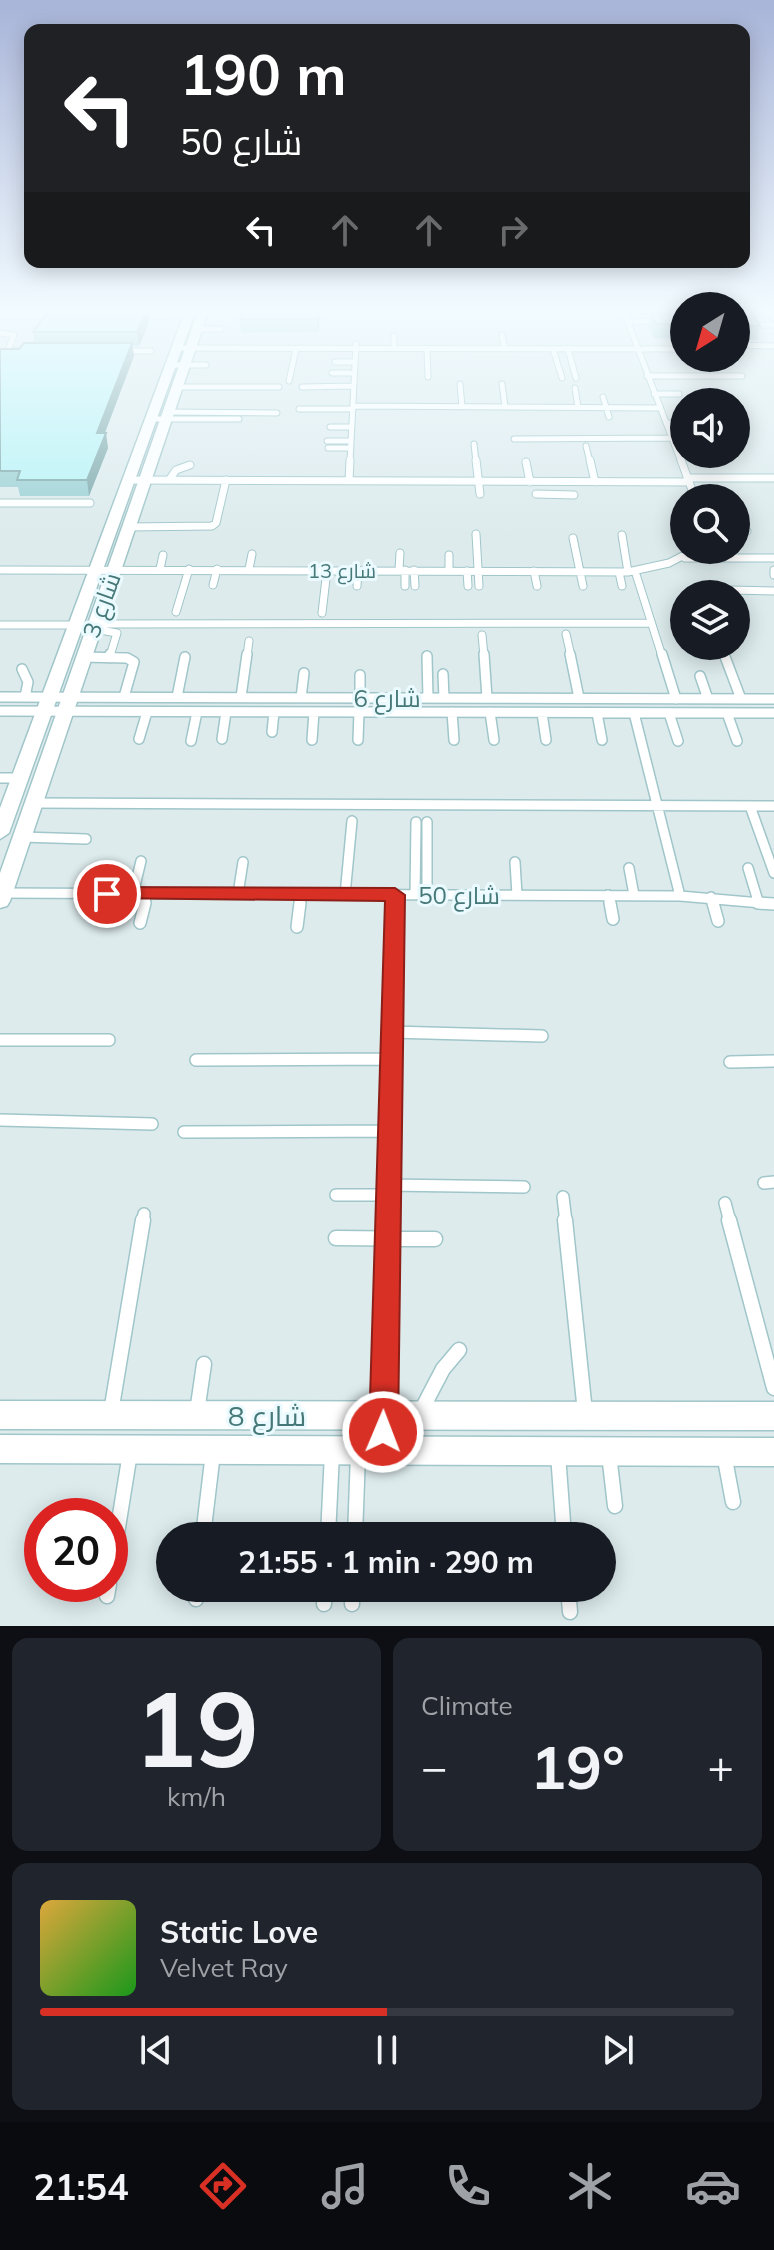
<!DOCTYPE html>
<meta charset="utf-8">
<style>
:root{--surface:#171b24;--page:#20242c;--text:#f1f3f6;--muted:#9ea1a6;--line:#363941;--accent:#d93025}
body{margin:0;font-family:Mulish,Cairo,sans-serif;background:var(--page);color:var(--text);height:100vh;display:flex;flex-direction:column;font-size:30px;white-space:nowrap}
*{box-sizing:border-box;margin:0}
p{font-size:26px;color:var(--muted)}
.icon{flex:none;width:44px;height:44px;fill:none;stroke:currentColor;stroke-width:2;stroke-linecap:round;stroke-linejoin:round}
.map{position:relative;height:1626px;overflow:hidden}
.panel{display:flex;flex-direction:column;gap:12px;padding:12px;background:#0d0f14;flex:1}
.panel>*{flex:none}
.guide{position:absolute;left:24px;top:24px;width:726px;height:244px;border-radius:16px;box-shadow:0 4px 20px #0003;background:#202124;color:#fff;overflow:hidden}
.needle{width:52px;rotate:217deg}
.buttons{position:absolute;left:670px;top:292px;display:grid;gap:16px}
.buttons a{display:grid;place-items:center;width:80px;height:80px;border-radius:50%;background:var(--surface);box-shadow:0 4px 20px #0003;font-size:40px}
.speed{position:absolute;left:24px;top:1498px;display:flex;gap:16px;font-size:40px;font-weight:700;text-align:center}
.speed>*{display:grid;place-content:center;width:104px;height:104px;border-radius:50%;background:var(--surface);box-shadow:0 4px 20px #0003;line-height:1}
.speed .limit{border:12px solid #d22;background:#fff;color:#111}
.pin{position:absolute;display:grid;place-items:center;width:68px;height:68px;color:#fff;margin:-34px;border:4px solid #fff;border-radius:50%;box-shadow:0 2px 8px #0007}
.me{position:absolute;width:88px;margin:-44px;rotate:1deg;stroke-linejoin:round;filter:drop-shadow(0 0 6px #0008)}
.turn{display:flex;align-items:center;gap:28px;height:168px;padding:0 24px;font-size:36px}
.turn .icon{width:104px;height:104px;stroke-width:2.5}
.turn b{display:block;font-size:56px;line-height:68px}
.lanes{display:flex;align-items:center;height:76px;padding:0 24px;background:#0003;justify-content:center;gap:40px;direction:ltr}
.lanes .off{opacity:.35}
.big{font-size:60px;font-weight:700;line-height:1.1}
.panel .card{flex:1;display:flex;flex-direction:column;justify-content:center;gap:12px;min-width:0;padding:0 28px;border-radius:16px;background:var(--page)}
.panel .dial{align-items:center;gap:0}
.dial b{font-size:104px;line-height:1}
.song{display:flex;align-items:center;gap:24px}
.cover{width:96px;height:96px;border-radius:12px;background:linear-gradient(135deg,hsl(40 70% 55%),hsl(120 70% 35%))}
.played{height:8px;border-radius:4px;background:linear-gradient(90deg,var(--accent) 50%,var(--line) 50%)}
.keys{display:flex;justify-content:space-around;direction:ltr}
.heat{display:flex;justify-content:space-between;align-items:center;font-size:44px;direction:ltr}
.panel .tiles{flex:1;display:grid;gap:12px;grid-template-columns:1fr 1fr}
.card:last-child{grid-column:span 2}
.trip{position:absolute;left:156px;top:1522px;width:460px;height:80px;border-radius:40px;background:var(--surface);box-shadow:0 4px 20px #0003;font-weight:700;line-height:80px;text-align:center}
.menu{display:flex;height:128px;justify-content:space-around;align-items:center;background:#090b0e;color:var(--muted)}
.menu .icon{width:56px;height:56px}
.menu .active{color:var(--accent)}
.menu b{font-size:36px;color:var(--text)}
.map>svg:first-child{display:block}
.industrial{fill:#ddebed;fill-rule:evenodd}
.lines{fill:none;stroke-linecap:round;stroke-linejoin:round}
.service-far4-casing{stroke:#a0c6c9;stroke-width:7}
.service-far3-casing{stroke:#a0c6c9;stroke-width:9}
.service-far2-casing{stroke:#a0c6c9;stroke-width:12}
.service-far1-casing{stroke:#a0c6c9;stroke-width:14}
.service-casing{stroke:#a0c6c9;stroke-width:17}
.minor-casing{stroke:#a0c6c9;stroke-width:3}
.service-far4{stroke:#fff;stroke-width:5}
.service-far3{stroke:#fff;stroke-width:7}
.service-far2{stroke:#fff;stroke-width:9}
.service-far1{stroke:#fff;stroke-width:11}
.service{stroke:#fff;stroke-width:14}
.minor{fill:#fff;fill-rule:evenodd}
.wall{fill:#9dd1d4}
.shaded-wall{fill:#80aaac}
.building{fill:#b7f3f6;stroke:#80aaac;stroke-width:2}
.route{fill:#d93025;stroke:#8d1f18;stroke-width:2}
.labels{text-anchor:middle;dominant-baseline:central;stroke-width:6;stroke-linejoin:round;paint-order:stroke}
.far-street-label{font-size:20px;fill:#467878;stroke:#eafaff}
.street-label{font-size:24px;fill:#467878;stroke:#eafaff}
.near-street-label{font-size:28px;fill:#467878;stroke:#eafaff}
</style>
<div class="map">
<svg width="774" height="1626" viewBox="0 0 774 1626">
<rect width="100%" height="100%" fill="#e2f7fe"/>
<path class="industrial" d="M0 309H684V358H736V309H774V1626H0ZM684 402H736V454H684ZM684 498H736V550H684ZM684 594H736V646H684ZM42 1516H110V1584H42ZM170 1536H602V1588H170Z"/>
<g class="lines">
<defs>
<path id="service-far4" d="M623 309 681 462
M0 316H57
M139 316H168
M628 321 684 322
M756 325H774
M196 329H221
M0 333 14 335 8 350 18 351
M502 335 504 345
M394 336V344
M736 345 774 346
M175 348 684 349
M427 349 428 377
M553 349 562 378
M568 349 576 378
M124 351H151
M335 362H355
M168 365H206
M332 373H354
M647 376H742
M289 381 296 349
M460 384 462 407
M502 384 505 407
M176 387H279
M302 387 354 386
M575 388 578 407
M654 394H679
M603 397 609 417
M353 406 659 408
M299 409H353
M168 412 277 413
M149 419H239
M666 423H684
M330 427H352
M514 439 672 438
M327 441H351
M474 444 476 462
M586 446 590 462
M328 448H351
M350 462 356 344"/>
<path id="service-far3" d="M476 460 480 494
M590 460 595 482
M681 460 695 498
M526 462 530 482
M687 478H774
M129 480 689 482
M169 480 176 470 190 465
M349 481 350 460
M536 494 574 495
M0 503H90
M129 527 212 526 216 523 226 480
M736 531H747
M476 534 479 586
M622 535 628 572
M573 538 583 586
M449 555V571
M685 558H774
M160 569 163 555
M249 569 252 554
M0 570 628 572 669 563 694 550
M399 570 400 553
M405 570V586
M414 570 415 586
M774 570V575
M467 571 468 586
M534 571 537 586
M635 571 662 656
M619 572 622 586
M213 585 217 569
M357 586 358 570
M731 590 774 591
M176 612 189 569
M322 613 327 570
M94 624 651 623
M0 625H75
M100 630 117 633 110 656
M566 634 571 656
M482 635 484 656
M721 646 725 656
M247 656 249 641"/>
<path id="service-far2" d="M484 654 487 698
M570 654 579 698
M662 654 676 699
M724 654 741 699
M427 656 428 698
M82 657 127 658 134 662 124 697
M109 658 110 654
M22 669 28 682 25 697
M443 674 444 698
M360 675V698
M700 676 708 699
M0 697 774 699
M177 697 185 657
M241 697 247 654
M301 698 304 673
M0 711 774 713
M452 712 454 740
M490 712 494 740
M542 713 546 740
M597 713 602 740
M634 713 680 896
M669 713 678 741
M727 713 737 741
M272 732 274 712
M139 739 147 712
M222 739 226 712
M312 740 314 712
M358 740 359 712
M191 741 197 712
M0 778H19
M34 803 774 806
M750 806 774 873
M427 822V895
M22 837 86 839
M515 862 517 895
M629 868 634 895
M748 868 758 901
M0 893 680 896 774 904
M133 894 141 861
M238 894 243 862
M345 895 352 821
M415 895 416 822
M608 895 610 905
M711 897 713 905
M144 905 147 894
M300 905 301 894
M395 905V895"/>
<path id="service-far1" d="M610 903 613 919
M713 903 718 921
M758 903 774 904
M140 923 145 903
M297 927 300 903
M392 1032 542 1036
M0 1040H109
M196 1060 391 1059
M730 1062 774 1061
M0 1120 152 1124
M184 1132 390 1131
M764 1183 774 1182
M389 1185 524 1187
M336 1195H388
M563 1197 566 1222
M725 1203 730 1222
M143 1222 144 1214
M388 1222 395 903"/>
<path id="service" d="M565 1220 585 1412
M729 1220 774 1388
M336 1238 435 1239
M421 1411 443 1369 459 1350
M111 1412 143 1220
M197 1412 204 1364
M383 1447 388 1220
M558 1454 564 1536
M609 1454 615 1506
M724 1454 733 1502
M203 1536 213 1453
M328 1536 332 1453
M355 1536 358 1454
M110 1577 130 1453
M352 1588V1604
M568 1588 570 1612
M107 1596 109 1584
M196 1599 197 1588
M324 1604 325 1588"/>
<path id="minor" d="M186 309H196L9 833 0 839V808Z
M199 309H209L10 901 7 906 0 908V873Z
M764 309H774V320L771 319Z
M0 1401 774 1402V1430L0 1429Z
M0 1435 774 1438V1466L0 1463Z"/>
</defs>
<use href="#service-far4" class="service-far4-casing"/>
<use href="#service-far3" class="service-far3-casing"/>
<use href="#service-far2" class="service-far2-casing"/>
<use href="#service-far1" class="service-far1-casing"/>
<use href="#service" class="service-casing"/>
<use href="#minor" class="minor-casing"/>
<use href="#service-far4" class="service-far4"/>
<use href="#service-far3" class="service-far3"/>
<use href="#service-far2" class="service-far2"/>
<use href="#service-far1" class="service-far1"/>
<use href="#service" class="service"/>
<use href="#minor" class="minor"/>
</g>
<path class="wall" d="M148 309 149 322 139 346H132L134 356 105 433 108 448 89 496H20L18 487H0V349H19L34 343 33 332Z
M243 309H321L318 332 241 333 240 319Z
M640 309H684V339L654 338 648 327 650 316H643Z
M736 309 760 326 758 340H736Z"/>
<path class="shaded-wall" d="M148 309 149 322 139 346 137 332Z
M319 309H321V314L318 332 317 319Z
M132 343 134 356 99 448 97 433Z
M106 433 108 448 89 496 87 480Z"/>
<path class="building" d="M60 309H147L137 332H33L48 312H59Z
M243 309H319L317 319H240Z
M736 309H749L760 326H736Z
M650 313 684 314V325L656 324Z
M24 343H132L97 433H106L87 480H17L20 471H0V349H19Z"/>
<linearGradient id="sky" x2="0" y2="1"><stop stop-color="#a8b4d8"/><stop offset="0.58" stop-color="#f2fbff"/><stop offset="1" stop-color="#f2fbff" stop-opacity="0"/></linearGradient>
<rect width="774" height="537" fill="url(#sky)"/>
<path class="route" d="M107 887 395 888 405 895 398 1432 393 1442 383 1447 373 1442 369 1432 385 901 100 898 97 894Z"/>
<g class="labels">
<g class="far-street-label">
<text x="342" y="570">شارع 13</text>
</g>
<g class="street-label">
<text transform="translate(101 605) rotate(-70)">شارع 3</text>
<text x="387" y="698">شارع 6</text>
<text x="459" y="895">شارع 50</text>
</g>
<g class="near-street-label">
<text x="267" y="1415">شارع 8</text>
</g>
</g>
</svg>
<div class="buttons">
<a><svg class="needle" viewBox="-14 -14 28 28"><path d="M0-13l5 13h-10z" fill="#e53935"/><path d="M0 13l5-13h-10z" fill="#9ea1a6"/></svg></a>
<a><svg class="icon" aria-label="sound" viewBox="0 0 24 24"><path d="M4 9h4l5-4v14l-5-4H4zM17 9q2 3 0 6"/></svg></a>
<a><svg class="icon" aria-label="search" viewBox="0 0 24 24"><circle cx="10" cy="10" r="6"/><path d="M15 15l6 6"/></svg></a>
<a><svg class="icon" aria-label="layers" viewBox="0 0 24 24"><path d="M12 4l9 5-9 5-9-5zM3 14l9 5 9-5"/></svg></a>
</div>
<div class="speed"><div class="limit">20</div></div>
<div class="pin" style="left:107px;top:894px;background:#d93025"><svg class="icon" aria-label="arrive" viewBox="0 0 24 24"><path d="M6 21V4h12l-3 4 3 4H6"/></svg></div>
<svg class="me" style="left:383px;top:1432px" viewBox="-20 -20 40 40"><circle r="17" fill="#d93025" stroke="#fff" stroke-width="3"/><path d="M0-11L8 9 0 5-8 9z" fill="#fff"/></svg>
<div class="trip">21:55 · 1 min · 290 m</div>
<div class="guide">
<div class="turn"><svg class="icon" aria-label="left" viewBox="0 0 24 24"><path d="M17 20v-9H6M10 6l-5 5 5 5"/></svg><div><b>190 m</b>شارع 50</div></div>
<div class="lanes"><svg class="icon" aria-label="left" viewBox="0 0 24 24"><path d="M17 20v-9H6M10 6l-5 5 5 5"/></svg><svg class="icon off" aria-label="ahead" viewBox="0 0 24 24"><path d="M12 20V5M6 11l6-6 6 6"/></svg><svg class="icon off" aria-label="ahead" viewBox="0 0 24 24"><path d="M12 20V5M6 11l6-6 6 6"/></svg><svg class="icon off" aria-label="right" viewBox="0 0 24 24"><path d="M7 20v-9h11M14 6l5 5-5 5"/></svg></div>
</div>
</div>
<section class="panel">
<div class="tiles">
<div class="card dial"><b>19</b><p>km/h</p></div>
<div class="card"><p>Climate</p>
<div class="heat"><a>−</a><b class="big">19°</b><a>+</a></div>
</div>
<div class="card">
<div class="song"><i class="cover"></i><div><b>Static Love</b><p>Velvet Ray</p></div></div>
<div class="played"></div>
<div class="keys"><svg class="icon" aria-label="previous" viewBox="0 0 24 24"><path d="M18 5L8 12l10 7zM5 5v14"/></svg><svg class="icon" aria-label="pause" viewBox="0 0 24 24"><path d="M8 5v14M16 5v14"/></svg><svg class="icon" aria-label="next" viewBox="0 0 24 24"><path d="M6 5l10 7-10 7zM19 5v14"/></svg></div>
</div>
</div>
</section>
<nav class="menu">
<b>21:54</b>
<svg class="icon active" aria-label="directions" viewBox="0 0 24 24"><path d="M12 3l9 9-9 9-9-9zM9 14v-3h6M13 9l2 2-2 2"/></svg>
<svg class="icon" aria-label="music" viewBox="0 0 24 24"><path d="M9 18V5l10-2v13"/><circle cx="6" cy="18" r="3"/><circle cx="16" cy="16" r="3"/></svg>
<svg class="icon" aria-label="phone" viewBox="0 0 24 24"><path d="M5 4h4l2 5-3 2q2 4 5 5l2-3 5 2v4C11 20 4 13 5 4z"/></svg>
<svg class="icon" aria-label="climate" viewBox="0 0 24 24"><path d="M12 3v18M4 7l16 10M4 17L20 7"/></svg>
<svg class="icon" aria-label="car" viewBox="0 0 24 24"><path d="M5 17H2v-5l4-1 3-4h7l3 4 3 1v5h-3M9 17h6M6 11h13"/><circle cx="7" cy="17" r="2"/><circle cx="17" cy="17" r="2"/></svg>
</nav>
